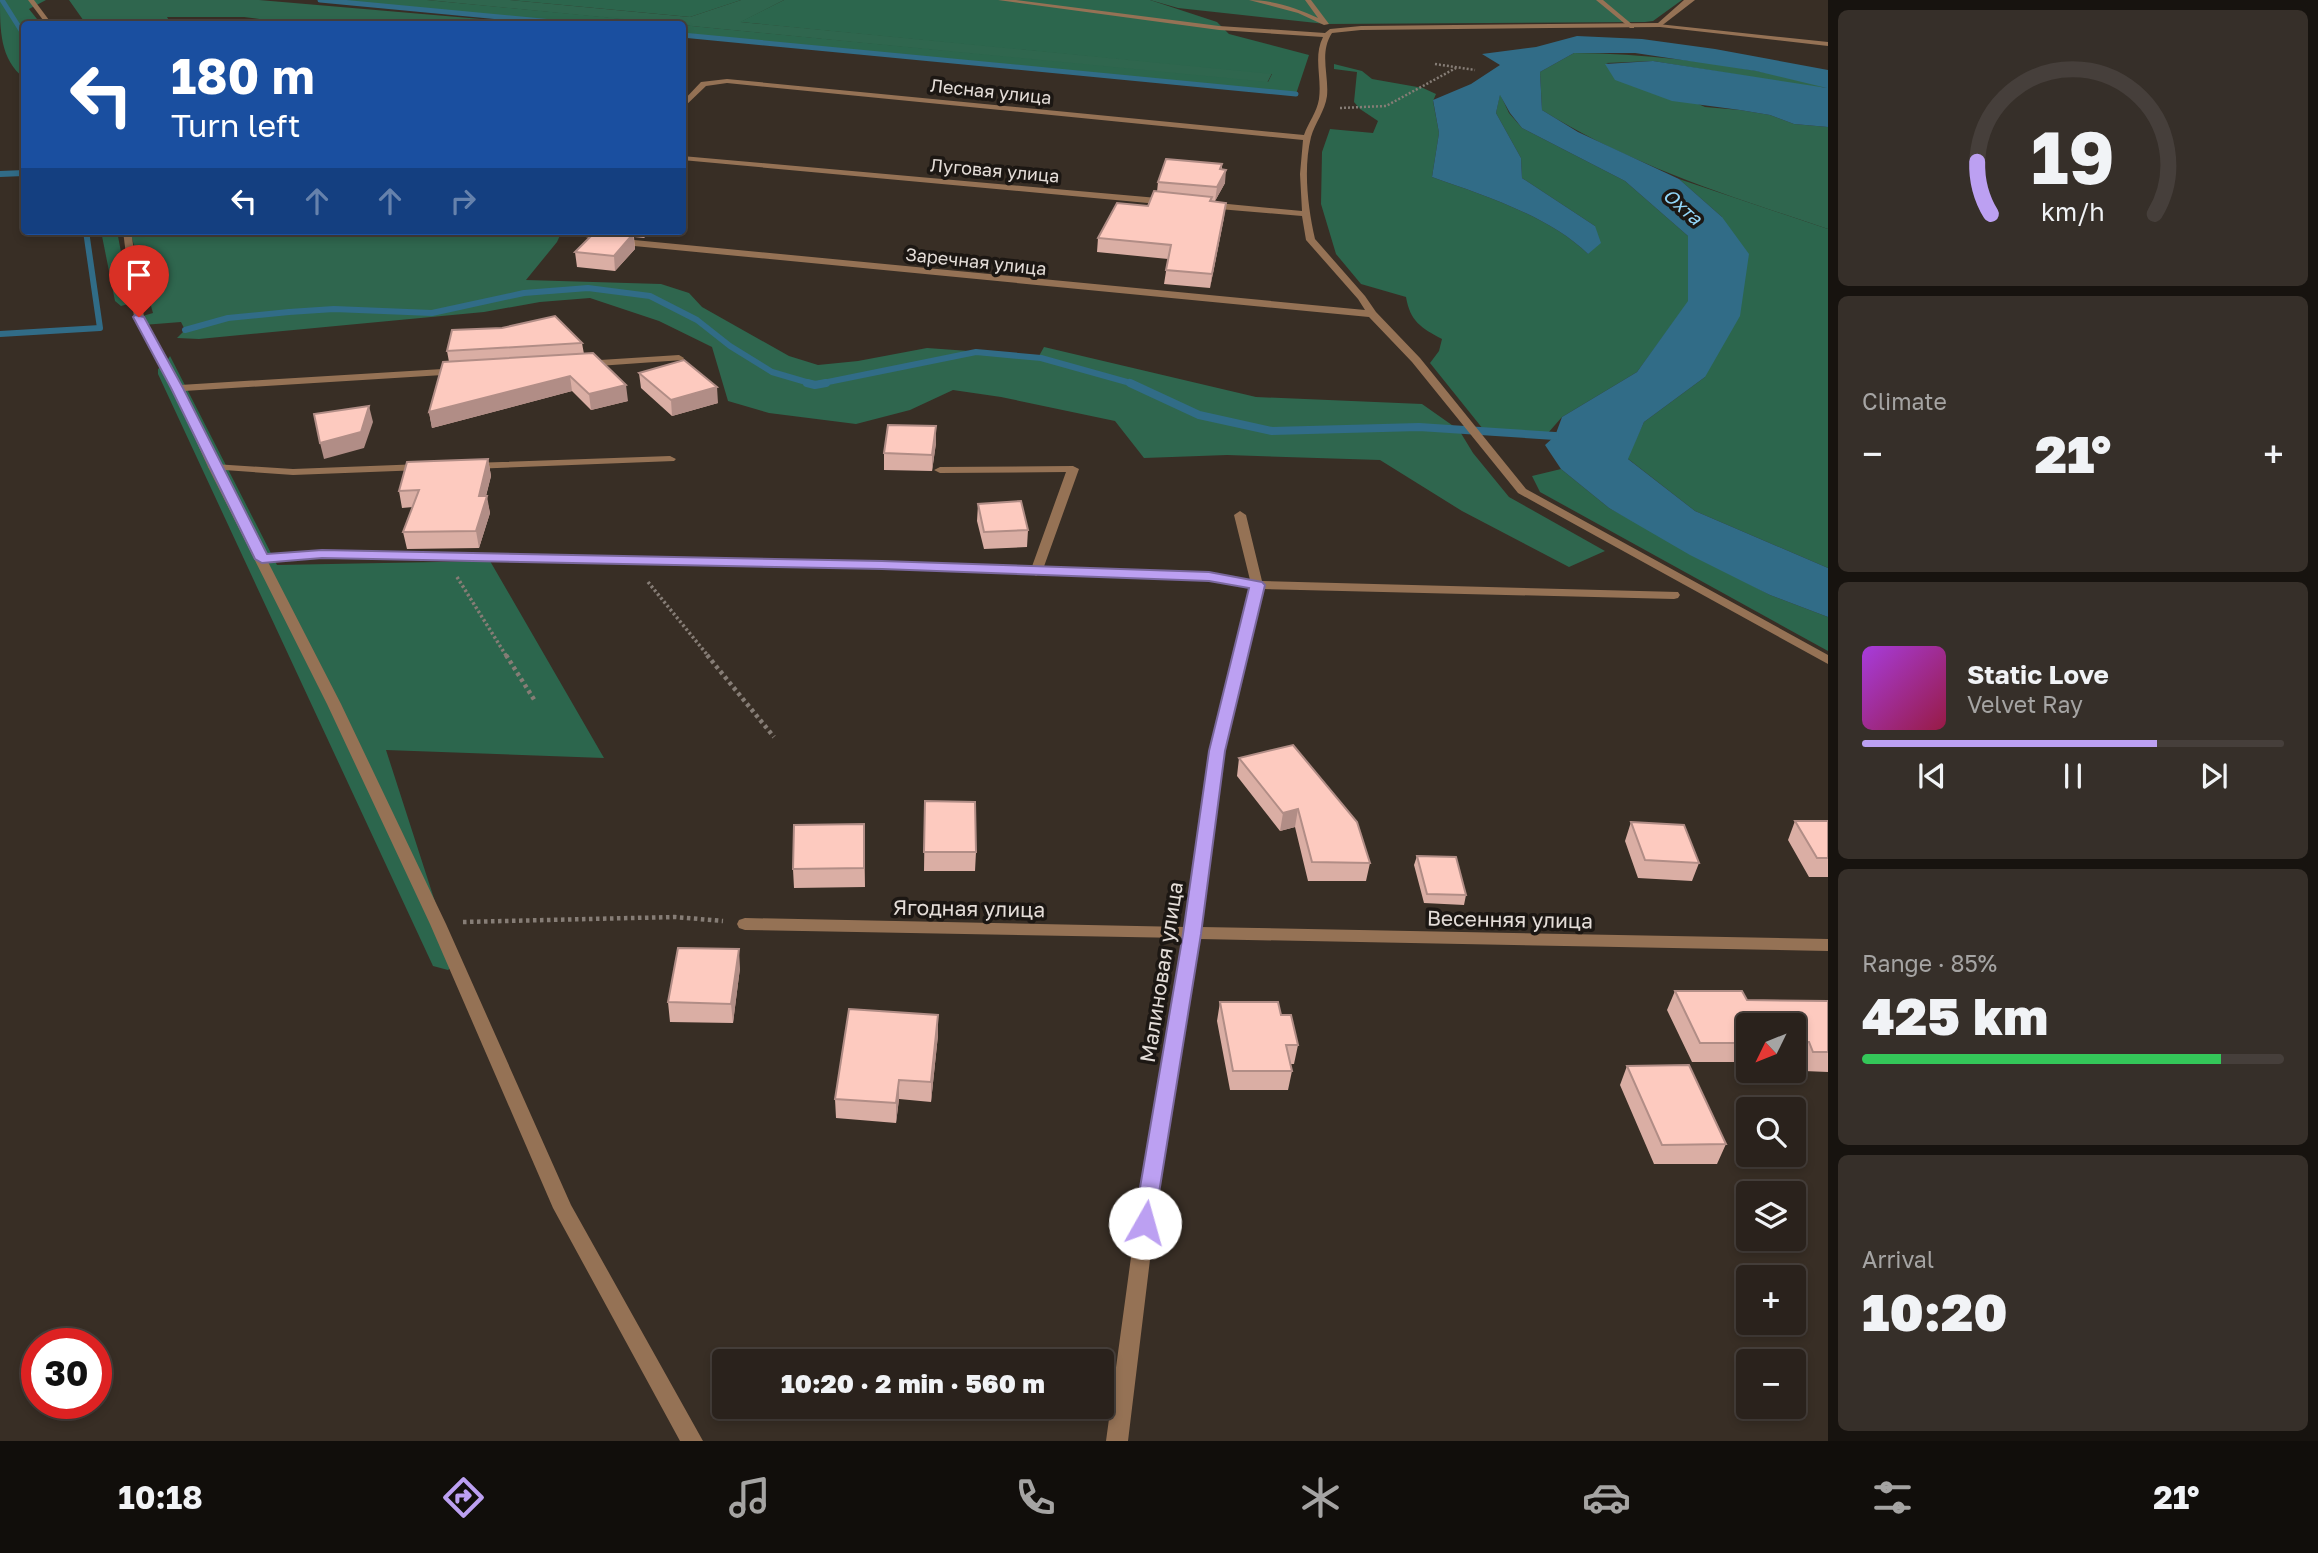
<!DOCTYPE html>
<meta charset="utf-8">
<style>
:root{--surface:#2a221c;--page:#362f29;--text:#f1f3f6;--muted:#a5a4a3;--line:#463f3b;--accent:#bca0f2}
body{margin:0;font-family:"Golos Text",sans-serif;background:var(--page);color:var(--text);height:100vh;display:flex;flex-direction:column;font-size:26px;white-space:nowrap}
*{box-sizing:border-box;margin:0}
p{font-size:23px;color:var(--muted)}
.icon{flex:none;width:38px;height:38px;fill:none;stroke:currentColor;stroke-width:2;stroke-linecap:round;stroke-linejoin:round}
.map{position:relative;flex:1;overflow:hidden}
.sheet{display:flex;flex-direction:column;gap:10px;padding:10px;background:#17130f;width:490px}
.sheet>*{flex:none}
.guide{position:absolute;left:21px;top:21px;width:665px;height:214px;border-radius:7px;box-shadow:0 4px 10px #0003,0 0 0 2px var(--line);background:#1a4fa0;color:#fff;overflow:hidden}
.needle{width:46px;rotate:227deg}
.controls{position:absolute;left:1736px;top:1013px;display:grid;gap:14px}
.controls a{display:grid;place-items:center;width:70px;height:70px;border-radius:7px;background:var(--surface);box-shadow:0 4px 10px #0003,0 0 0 2px var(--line);font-size:35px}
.speed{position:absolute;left:21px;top:1328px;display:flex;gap:14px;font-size:35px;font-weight:700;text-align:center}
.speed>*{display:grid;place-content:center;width:91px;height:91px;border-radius:50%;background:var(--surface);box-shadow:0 4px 10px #0003,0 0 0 2px var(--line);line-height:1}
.speed .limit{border:10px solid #d22;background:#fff;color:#111}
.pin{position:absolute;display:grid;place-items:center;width:60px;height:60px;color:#fff;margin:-72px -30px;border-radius:50% 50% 50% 0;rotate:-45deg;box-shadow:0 0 7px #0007}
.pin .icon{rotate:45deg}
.me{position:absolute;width:77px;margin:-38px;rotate:7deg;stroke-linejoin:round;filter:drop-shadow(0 0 5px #0008)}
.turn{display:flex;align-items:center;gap:24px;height:147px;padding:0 35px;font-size:32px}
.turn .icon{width:91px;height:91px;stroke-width:2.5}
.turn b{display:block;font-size:49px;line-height:60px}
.lanes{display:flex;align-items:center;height:66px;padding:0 35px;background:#0003;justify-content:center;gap:35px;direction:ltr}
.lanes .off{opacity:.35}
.big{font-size:52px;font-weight:800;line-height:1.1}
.sheet .tile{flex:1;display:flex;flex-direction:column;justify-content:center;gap:10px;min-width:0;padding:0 24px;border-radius:10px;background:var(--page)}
.sheet .dial{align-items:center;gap:0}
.dial svg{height:182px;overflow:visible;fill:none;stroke:var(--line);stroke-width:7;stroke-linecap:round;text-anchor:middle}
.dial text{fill:var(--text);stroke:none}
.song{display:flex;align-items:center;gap:21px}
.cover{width:84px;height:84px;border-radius:10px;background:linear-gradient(135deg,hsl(280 70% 55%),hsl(340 70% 35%))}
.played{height:7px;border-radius:4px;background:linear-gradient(90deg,var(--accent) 70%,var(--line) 70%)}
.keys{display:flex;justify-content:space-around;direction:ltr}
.heat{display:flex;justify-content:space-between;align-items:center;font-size:38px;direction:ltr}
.charge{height:10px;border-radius:5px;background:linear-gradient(90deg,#34c759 85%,var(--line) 0)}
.trip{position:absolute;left:712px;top:1349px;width:402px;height:70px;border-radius:7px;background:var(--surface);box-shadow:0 4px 10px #0003,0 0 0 2px var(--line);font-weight:800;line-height:70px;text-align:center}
.tabs{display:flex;height:112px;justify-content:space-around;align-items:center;background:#110e0b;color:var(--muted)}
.tabs .icon{width:49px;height:49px}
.tabs .current{color:var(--accent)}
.tabs b{font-size:32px;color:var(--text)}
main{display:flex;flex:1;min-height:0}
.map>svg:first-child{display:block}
.green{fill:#2f664e}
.forest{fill:#2c664d}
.water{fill:#316c87}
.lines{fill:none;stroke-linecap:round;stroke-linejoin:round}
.stream-far2{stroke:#316c87;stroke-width:5}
.stream-far1{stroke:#316c87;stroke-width:6}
.stream{stroke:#316c87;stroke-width:8}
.path-far2{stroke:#867d76;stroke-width:2.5;stroke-dasharray:2 2;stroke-linecap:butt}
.path-far1{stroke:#867d76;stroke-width:3.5;stroke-dasharray:2.5 2.5;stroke-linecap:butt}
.path{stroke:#867d76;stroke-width:4.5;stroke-dasharray:3.5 3.5;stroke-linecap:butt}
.lane{fill:#957255;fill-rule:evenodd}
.street{fill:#957255;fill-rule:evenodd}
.wall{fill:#daaea4}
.shaded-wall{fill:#b18d86}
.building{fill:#fdcabf;stroke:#b18d86;stroke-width:2}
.route{fill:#bca0f2;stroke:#7a689d;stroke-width:2}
.labels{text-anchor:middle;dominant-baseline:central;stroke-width:7;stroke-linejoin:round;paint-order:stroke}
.far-street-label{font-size:18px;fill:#e4ddd8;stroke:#1c1713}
.far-water-label{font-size:19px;font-style:italic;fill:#93d7fa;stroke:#1c1713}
.street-label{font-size:21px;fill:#e4ddd8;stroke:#1c1713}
</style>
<main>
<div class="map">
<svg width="1828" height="1441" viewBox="0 0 1828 1441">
<rect width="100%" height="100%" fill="#382e25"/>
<path class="green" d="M69 0H259L538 24H361L281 22 244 17H167L171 24H86Z
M427 0H510L690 17 741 0H784L741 22 1272 73 1267 83Z
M1150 0H1682L1653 21 1645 22 1326 24 1178 8Z
M1574 53C1659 54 1746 65 1828 87L1819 88 1653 61 1606 63 1705 107 1740 110 1770 115 1794 124 1828 127V229C1729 196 1630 165 1542 110L1540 72Z
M130 231H562L557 242 526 280 661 284 689 293 702 307 789 356 818 365 858 361 927 348 1039 356 1044 347 1256 397 1422 404 1459 430 1473 453 1509 497 1605 551 1569 567 1462 511 1380 460 1227 455 1144 458 1115 421 1001 397 953 390 910 410 856 424 769 413 728 401 712 347 659 321 590 298 540 302 484 312 199 339 177 338 185 330 181 322 143 325 139 317 153 313Z"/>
<path class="forest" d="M0 0H46L29 9 41 24H24V78C0 59 0 30 0 0Z
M321 0H427L676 24H573Z
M510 0H741L690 17Z
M784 0H1150L1217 22 1229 34 1309 55 1296 94 683 35 682 25 1268 82 1272 74 740 22Z
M1334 64 1362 71 1372 79 1423 88 1436 94 1433 101 1439 133 1432 177C1483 195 1549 216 1588 254L1595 226 1522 178 1521 158 1496 113 1500 94 1509 113 1522 128 1625 181 1688 236 1689 301 1637 372 1562 417 1548 433 1483 429 1430 363 1439 351 1442 339C1421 328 1410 321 1406 297L1361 284 1336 254 1321 204 1322 152 1330 129 1373 133 1378 121 1360 109 1354 102 1357 72 1334 69Z
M1679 179 1828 229V568L1695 511 1627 458 1644 422 1705 377 1722 217Z
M101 231H117L130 299 128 304 121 306 115 301Z
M170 356 277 565 490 561 604 758 386 750 449 945 453 966 448 970 433 966 158 374V369L165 364Z
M1561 469 1609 508 1770 595 1828 617V651L1540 492 1532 476Z"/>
<path class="water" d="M1577 36 1642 39 1715 49 1828 70V127L1794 124 1770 115 1740 110 1672 101 1615 80 1605 64 1653 61 1827 88 1756 71 1635 53H1574L1540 72 1542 110 1578 132 1679 179 1722 217 1749 254 1740 316 1705 377 1644 422 1628 459 1695 511 1828 568V617L1770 595 1690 555 1609 508 1561 469 1545 445 1555 436 1562 417 1637 372 1688 301V236L1625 181 1522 128 1510 113 1500 95 1496 113 1521 158 1522 178 1595 226 1601 243 1588 254C1549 216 1483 195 1432 177L1439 133 1433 100 1471 84 1500 65 1482 54 1536 47Z"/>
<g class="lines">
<path class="stream-far2" d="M2 0 24 35
M320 0 573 24
M682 35 1296 94"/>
<path class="stream-far1" d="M0 174 24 173
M185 330 228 318 289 312 334 309 432 313 524 293 588 288 650 296 697 320 730 346 772 372 813 384
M0 334 100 328 86 231
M818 384 976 352 1041 358 1134 384"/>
<path class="stream" d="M807 383 815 385 826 383
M1130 383 1199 415 1272 431 1419 427 1555 436"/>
<path class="path-far2" d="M1435 64 1475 70
M1340 108 1386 106 1456 68"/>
<path class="path-far1" d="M457 577 507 657
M648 582 709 657"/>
<path class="path" d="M506 655 535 701
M707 655 774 737
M463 922 675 917 723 921"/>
<path class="lane" d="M1249 0C1272 0 1297 8 1318 18L1305 0H1311L1329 24 1324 25 1298 13Z
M1596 0H1603L1634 26V28H1630Z
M1658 24 1828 42V46L1660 27Z
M670 456 676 459 674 461 471 469 465 466 471 463Z
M214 464 293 469 422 464 428 467 422 470 293 475 210 469 208 467Z
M1073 466 1079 469 1042 572 1036 576 1030 572 1066 472 940 473 934 470 940 467Z"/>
<path class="street" d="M28 0H34L52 24H46Z
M998 0H1016L1219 26 1325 33 1330 29 1361 26 1658 23 1684 0H1695L1660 27 1361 30 1332 33C1319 53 1329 74 1327 96 1325 111 1315 123 1311 137 1303 169 1308 208 1315 239L1365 296 1376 312 1420 358 1526 489 1828 655V664L1518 493 1412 362 1369 317 603 243 577 234V231H585L603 237 1365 310 1358 299 1306 240 1302 216 1207 208 1203 205 1207 202 1302 211 1300 174 1303 140 727 83 706 86 682 109V102L701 82 727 79 1304 135C1308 123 1317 112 1319 99 1322 77 1313 57 1323 37L1219 30Z
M682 156 1169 199 1173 202 1169 205 682 160Z
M123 231H131L144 317 180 385 459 368 464 371 459 374 184 391 265 555 322 550 882 561 1209 573 1250 580 1234 515 1240 511 1246 515 1262 581 1678 592 1680 595 1678 598 1674 599 1262 589 1224 751 1201 927 1828 939V951L1199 939 1161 1169 1128 1441H1106L1143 1169 1183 938 745 930 739 928 737 924 739 920 745 918 1185 927 1210 751 1250 588 1209 581 882 569 322 558 268 562 341 704 446 924 571 1205 703 1441H680L553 1208 430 924 327 704 208 467 172 388 134 317Z
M679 355 684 358 683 360 584 367 579 364 584 361Z"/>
</g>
<path class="wall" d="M1222 164V169L1225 183 1215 201H1211L1224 217 1210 288 1164 284 1168 259 1097 252 1098 238 1148 206 1157 192 1158 182Z
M596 231H650L644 238 634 237 635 249 615 271 577 267 575 252Z
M582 343 584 354 628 401 591 410 572 391 432 428 429 412 449 362 447 351Z
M639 373 718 403 672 416 641 388Z
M936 443 932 471 884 470V453Z
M488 459 491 476 486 496 490 513 479 548 407 549 403 532 413 507 402 508 399 491Z
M978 504 1028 530 1027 547 984 549 977 521Z
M1239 758 1370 863 1366 881H1308L1295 827 1280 831 1237 776Z
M925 801 976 852 975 871H924Z
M1795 821H1828V877H1809L1788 840Z
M1631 822 1699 863 1692 881 1638 878 1625 841Z
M864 824 865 887 794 888 793 869Z
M1417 856 1466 895 1464 905 1424 903 1414 865Z
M740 968 733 1023 670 1022 668 1002Z
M1675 991 1747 1000 1828 1001V1072L1804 1071 1799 1062H1794V1026H1748V1062H1692L1667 1010Z
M1220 1002 1281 1015 1298 1045 1294 1064H1290L1292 1071 1288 1090H1230L1217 1021Z
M938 1015V1035L931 1102 899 1099 896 1123 836 1118 835 1099Z
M1627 1066 1726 1144 1717 1164H1654L1620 1085Z"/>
<path class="shaded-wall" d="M1226 170 1225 183 1215 201 1217 187Z
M1226 203 1224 217 1210 288 1212 274Z
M643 231H650L644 238Z
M633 234 635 249 615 271 614 256Z
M570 376 572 391 432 428 429 412Z
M626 385 628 401 591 410 589 394Z
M717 387 718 403 672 416 671 400Z
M369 406 373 422 364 448 324 459 320 443Z
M936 426V443L932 471V455Z
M488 459 491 476 483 507 487 496 490 513 479 548 476 531 479 496Z
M1298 809 1295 827 1280 831 1283 813Z
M739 949 740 968 733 1023 731 1004Z
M938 1015V1035L931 1102V1082Z
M899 1080V1099L896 1123V1103Z"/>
<path class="building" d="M1166 159 1222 164 1220 169 1226 170 1217 187 1158 182Z
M1154 191 1212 197 1210 201 1226 203 1212 274 1166 270 1171 245 1098 238 1117 203 1148 206Z
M596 231H605L633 234 614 256 575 252Z
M555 316 582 343 447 351 452 330 502 328Z
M593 353 626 385 589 394 570 376 429 412 443 362Z
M684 360 717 387 671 400 639 373Z
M369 406 361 432 320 443 314 414Z
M888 425 936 426 932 455 884 453Z
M488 459 479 496H487L476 531 403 532 419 490 399 491 407 462Z
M1021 501 1028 530 984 532 978 504Z
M1293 745 1357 822 1370 863 1312 862 1298 809 1283 813 1239 758Z
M925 801 975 802 976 852H924Z
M1795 821H1828V858H1817Z
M1631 822 1684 825 1699 863 1645 860Z
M864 824V868L793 869 794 825Z
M1417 856 1456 857 1466 895 1427 894Z
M678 948 739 949 731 1004 668 1002Z
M1675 991H1742L1747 1000 1828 1001V1052H1813L1809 1042H1794V1026H1748V1043H1700Z
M1220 1002H1278L1281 1015H1291L1298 1045H1286L1292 1071H1233Z
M849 1009 938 1015 931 1082 899 1080 896 1103 835 1099Z
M1689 1065 1726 1144 1662 1145 1627 1066Z"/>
<path class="route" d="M135 315 144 317 183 388 267 554 322 550 882 561 1209 572 1262 582 1265 585 1225 751 1201 934 1153 1230 1145 1233 1137 1230 1134 1223 1183 934 1209 751 1249 588 1209 581 882 569 322 558 262 563 255 559 171 388 133 317Z"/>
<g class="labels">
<g class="far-street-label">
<text transform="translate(991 91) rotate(6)">Лесная улица</text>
<text transform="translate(995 170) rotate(5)">Луговая улица</text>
<text transform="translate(976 261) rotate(6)">Заречная улица</text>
</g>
<g class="far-water-label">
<text transform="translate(1683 206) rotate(41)">Охта</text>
</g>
<g class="street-label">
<text transform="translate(969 908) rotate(1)">Ягодная улица</text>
<text transform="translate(1510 919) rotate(1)">Весенняя улица</text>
<text transform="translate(1161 972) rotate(-81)">Малиновая улица</text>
</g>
</g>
</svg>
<div class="controls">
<a><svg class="needle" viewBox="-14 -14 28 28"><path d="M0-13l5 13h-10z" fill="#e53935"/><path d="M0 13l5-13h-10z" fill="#a5a4a3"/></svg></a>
<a><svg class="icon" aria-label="search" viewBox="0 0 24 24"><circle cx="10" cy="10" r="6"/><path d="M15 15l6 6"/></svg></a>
<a><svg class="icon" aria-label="layers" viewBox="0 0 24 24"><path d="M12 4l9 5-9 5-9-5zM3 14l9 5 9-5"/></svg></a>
<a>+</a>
<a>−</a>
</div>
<div class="speed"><div class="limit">30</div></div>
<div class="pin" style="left:139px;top:317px;background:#d93025"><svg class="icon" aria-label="arrive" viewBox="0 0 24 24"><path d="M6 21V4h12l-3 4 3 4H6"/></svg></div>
<svg class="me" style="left:1145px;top:1223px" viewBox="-20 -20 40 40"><circle r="19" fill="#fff"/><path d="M0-13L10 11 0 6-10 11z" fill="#bca0f2"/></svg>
<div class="trip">10:20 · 2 min · 560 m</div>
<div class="guide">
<div class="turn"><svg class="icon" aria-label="left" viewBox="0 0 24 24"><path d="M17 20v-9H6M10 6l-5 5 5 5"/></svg><div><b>180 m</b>Turn left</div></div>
<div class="lanes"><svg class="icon" aria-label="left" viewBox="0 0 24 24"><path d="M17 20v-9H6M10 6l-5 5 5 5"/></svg><svg class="icon off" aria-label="ahead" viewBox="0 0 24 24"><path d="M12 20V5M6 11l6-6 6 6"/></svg><svg class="icon off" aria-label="ahead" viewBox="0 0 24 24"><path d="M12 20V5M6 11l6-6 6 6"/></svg><svg class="icon off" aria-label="right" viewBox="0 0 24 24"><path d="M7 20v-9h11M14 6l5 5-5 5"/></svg></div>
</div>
</div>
<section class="sheet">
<div class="tile dial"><svg viewBox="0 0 100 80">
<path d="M14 69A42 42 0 1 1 86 69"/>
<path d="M14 69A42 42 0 0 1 8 46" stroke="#bca0f2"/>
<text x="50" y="56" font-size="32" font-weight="700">19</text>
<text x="50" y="72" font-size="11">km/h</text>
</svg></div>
<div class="tile"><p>Climate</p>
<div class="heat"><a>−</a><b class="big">21°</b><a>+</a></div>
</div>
<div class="tile">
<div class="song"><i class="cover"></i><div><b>Static Love</b><p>Velvet Ray</p></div></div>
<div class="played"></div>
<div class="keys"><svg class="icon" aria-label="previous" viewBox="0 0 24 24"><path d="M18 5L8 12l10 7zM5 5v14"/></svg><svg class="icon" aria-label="pause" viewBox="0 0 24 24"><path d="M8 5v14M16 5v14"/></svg><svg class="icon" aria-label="next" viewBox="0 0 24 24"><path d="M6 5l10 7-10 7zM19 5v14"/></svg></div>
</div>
<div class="tile"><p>Range · 85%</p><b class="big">425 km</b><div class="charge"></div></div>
<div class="tile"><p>Arrival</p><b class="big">10:20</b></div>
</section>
</main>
<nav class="tabs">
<b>10:18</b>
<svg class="icon current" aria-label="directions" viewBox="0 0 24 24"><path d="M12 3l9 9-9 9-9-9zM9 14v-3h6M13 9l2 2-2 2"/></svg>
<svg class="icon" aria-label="music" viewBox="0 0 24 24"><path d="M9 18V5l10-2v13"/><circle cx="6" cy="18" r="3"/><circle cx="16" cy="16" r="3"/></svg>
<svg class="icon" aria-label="phone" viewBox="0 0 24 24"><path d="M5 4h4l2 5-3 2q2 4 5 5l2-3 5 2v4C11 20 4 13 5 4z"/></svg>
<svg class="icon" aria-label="climate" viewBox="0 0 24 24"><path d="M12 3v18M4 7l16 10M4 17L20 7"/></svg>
<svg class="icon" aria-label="car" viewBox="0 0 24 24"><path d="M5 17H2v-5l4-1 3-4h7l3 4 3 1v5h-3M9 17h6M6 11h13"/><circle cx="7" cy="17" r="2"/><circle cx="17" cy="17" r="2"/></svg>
<svg class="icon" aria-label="filters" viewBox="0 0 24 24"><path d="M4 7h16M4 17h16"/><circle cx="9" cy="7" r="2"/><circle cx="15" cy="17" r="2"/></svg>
<b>21°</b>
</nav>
